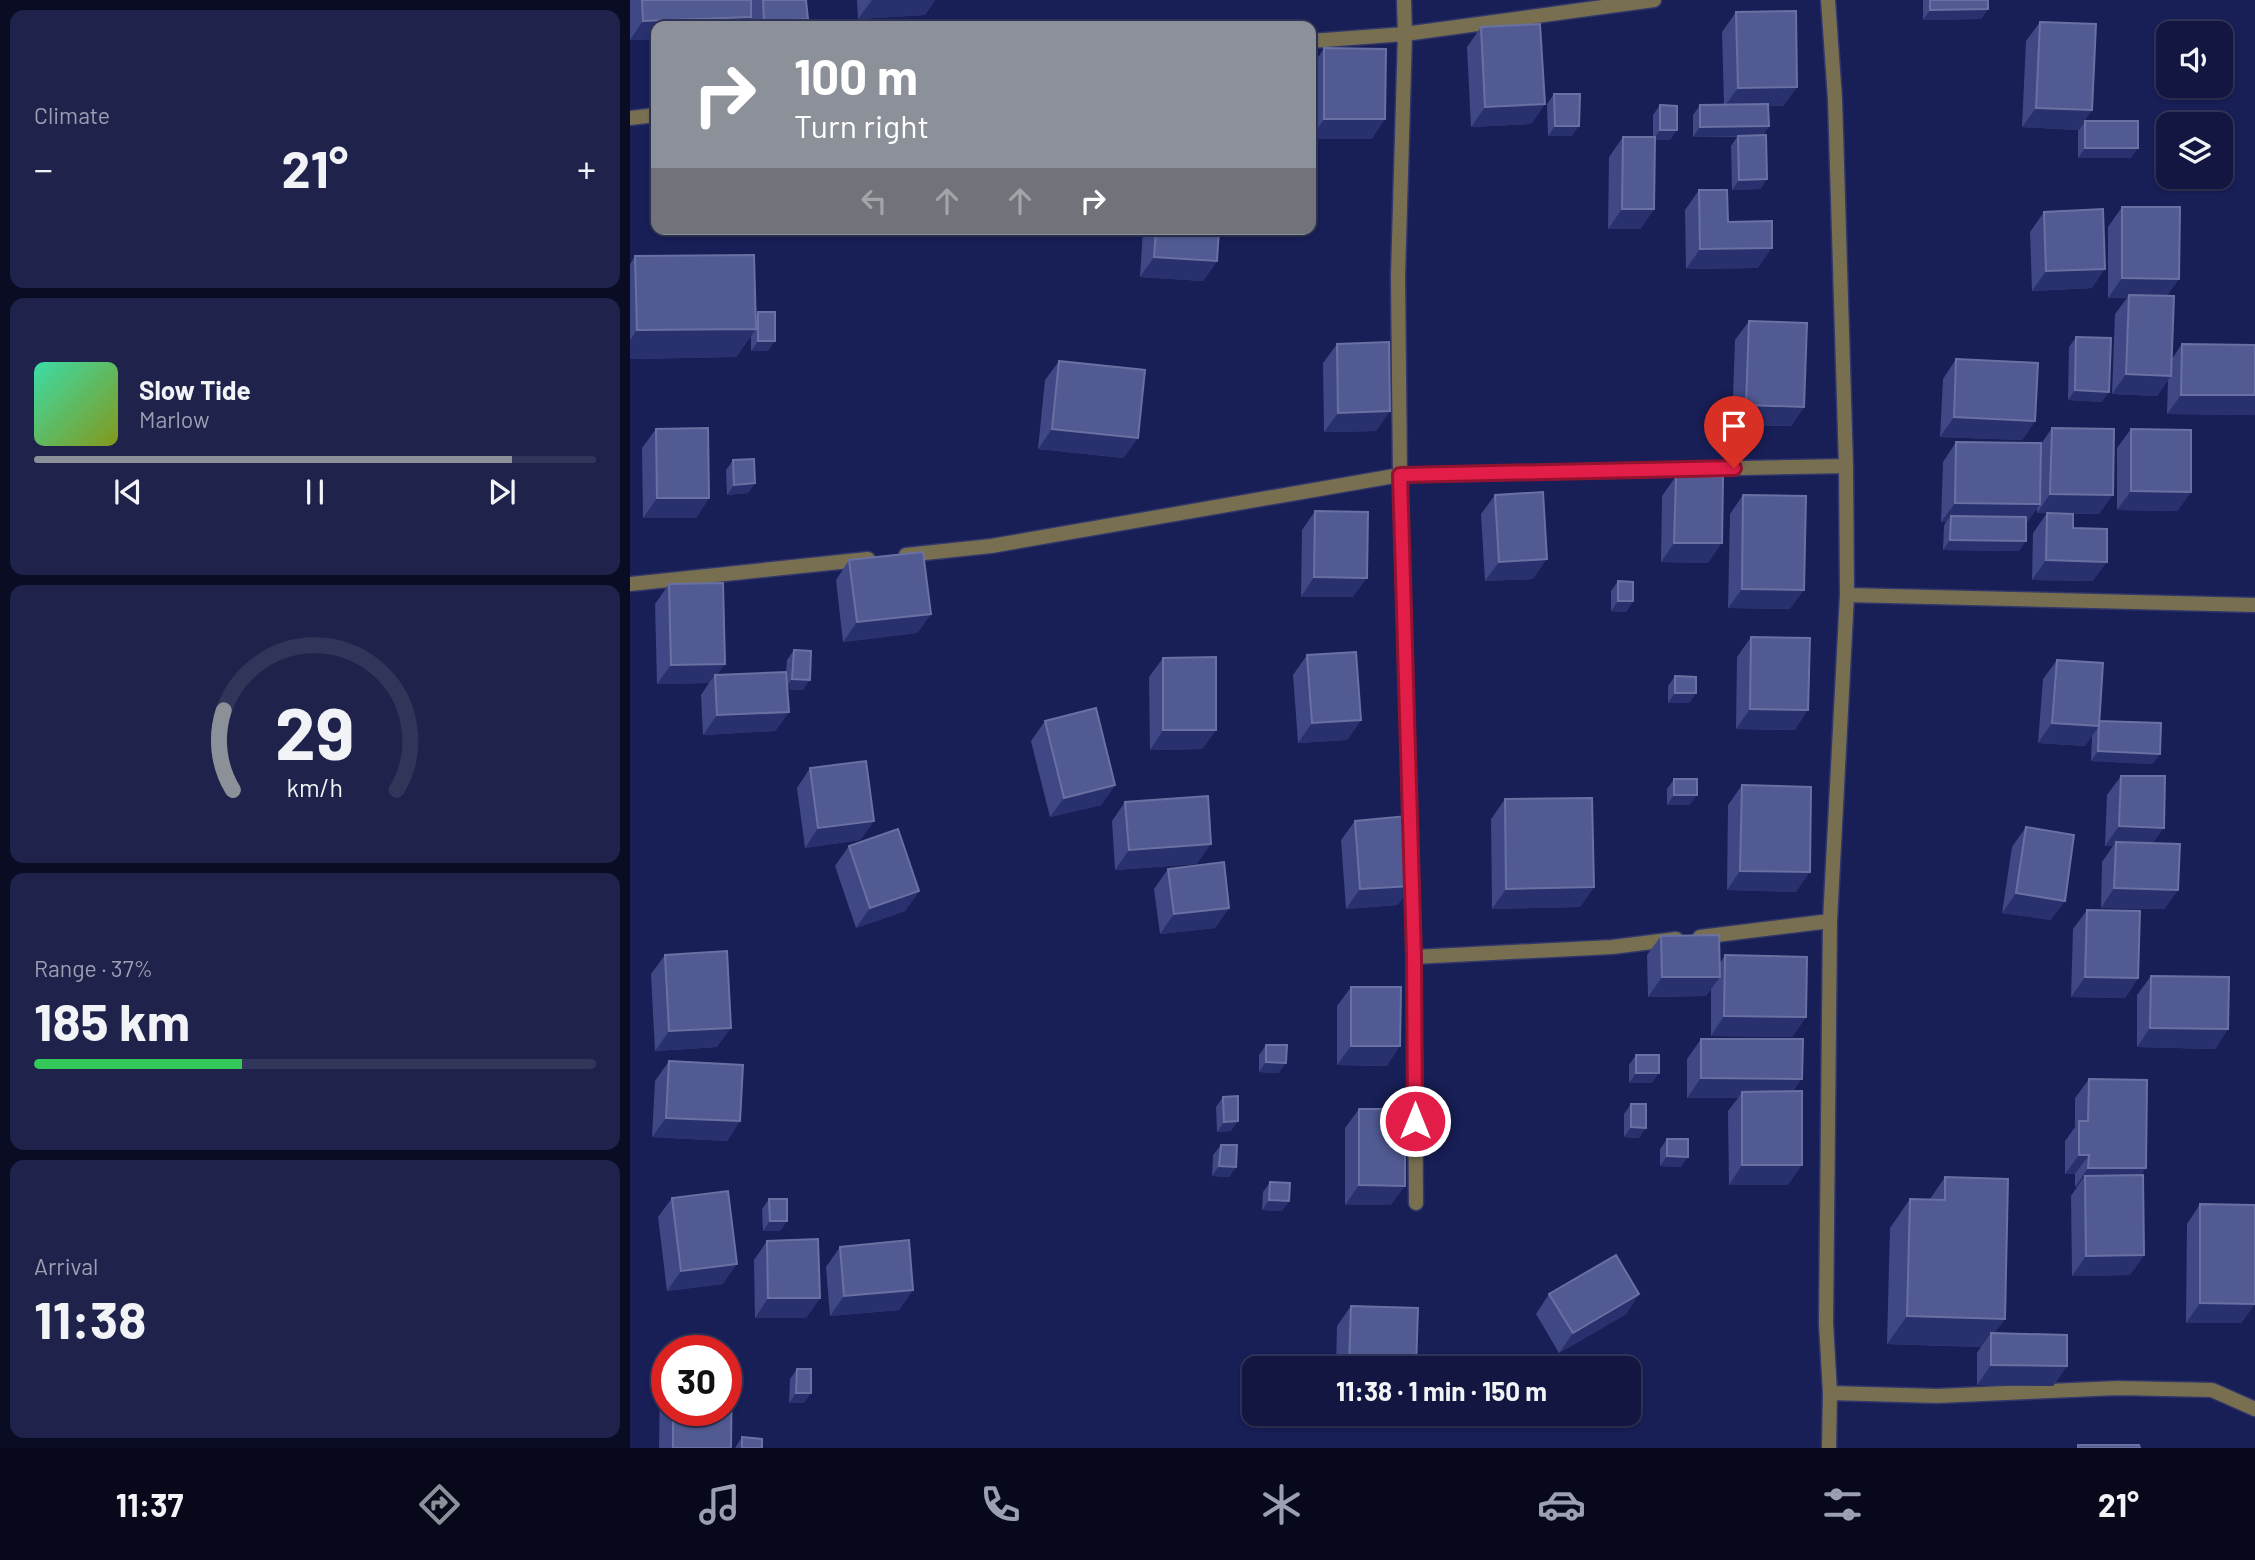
<!DOCTYPE html>
<meta charset="utf-8">
<style>
:root{--surface:#121640;--page:#1f234b;--text:#f1f3f6;--muted:#9c9fb1;--line:#313559;--accent:#8c9099}
body{margin:0;font-family:Barlow,sans-serif;background:var(--page);color:var(--text);height:100vh;display:flex;flex-direction:column;font-size:26px;white-space:nowrap}
*{box-sizing:border-box;margin:0}
p{font-size:23px;color:var(--muted)}
.icon{flex:none;width:38px;height:38px;fill:none;stroke:currentColor;stroke-width:2;stroke-linecap:round;stroke-linejoin:round}
.map{position:relative;flex:1;overflow:hidden}
.drawer{display:flex;flex-direction:column;gap:10px;padding:10px;background:#0a0c23;width:630px}
.drawer>*{flex:none}
.guide{position:absolute;left:21px;top:21px;width:665px;height:214px;border-radius:14px;box-shadow:0 2px 5px #0004,0 0 0 2px var(--line);background:#8c9099;color:#fff;overflow:hidden}
.buttons{position:absolute;left:1526px;top:21px;display:grid;gap:14px}
.buttons a{display:grid;place-items:center;width:77px;height:77px;border-radius:14px;background:var(--surface);box-shadow:0 2px 5px #0004,0 0 0 2px var(--line);font-size:35px}
.speed{position:absolute;left:21px;top:1335px;display:flex;gap:14px;font-size:35px;font-weight:700;text-align:center}
.speed>*{display:grid;place-content:center;width:91px;height:91px;border-radius:50%;background:var(--surface);box-shadow:0 2px 5px #0004,0 0 0 2px var(--line);line-height:1}
.speed .limit{border:10px solid #d22;background:#fff;color:#111}
.pin{position:absolute;display:grid;place-items:center;width:60px;height:60px;color:#fff;margin:-72px -30px;border-radius:50% 50% 50% 0;rotate:-45deg;box-shadow:0 0 7px #0007}
.pin .icon{rotate:45deg}
.me{position:absolute;width:77px;margin:-38px;rotate:0deg;stroke-linejoin:round;filter:drop-shadow(0 0 5px #0008)}
.turn{display:flex;align-items:center;gap:24px;height:147px;padding:0 28px;font-size:32px}
.turn .icon{width:91px;height:91px;stroke-width:2.5}
.turn b{display:block;font-size:49px;line-height:60px}
.lanes{display:flex;align-items:center;height:66px;padding:0 28px;background:#0003;justify-content:center;gap:35px;direction:ltr}
.lanes .off{opacity:.35}
.big{font-size:52px;font-weight:700;line-height:1.1}
.drawer .widget{flex:1;display:flex;flex-direction:column;justify-content:center;gap:10px;min-width:0;padding:0 24px;border-radius:14px;background:var(--page)}
.drawer .dial{align-items:center;gap:0}
.dial svg{height:182px;overflow:visible;fill:none;stroke:var(--line);stroke-width:7;stroke-linecap:round;text-anchor:middle}
.dial text{fill:var(--text);stroke:none}
.song{display:flex;align-items:center;gap:21px}
.cover{width:84px;height:84px;border-radius:10px;background:linear-gradient(135deg,hsl(160 70% 55%),hsl(70 70% 35%))}
.played{height:7px;border-radius:4px;background:linear-gradient(90deg,var(--accent) 85%,var(--line) 85%)}
.keys{display:flex;justify-content:space-around;direction:ltr}
.heat{display:flex;justify-content:space-between;align-items:center;font-size:38px;direction:ltr}
.charge{height:10px;border-radius:5px;background:linear-gradient(90deg,#34c759 37%,var(--line) 0)}
.trip{position:absolute;left:612px;top:1356px;width:399px;height:70px;border-radius:14px;background:var(--surface);box-shadow:0 2px 5px #0004,0 0 0 2px var(--line);font-weight:700;line-height:70px;text-align:center}
.tab-bar{display:flex;height:112px;justify-content:space-around;align-items:center;background:#07091a;color:var(--muted)}
.tab-bar .icon{width:49px;height:49px}
.tab-bar .active{color:var(--accent)}
.tab-bar b{font-size:32px;color:var(--text)}
main{display:flex;flex:1;min-height:0}
.map>svg:first-child{display:block}
.lines{fill:none;stroke-linecap:round;stroke-linejoin:round}
.street-casing{stroke:#31376a;stroke-width:17}
.street{stroke:#786f51;stroke-width:14}
.wall{fill:#3f4885}
.shaded-wall{fill:#28306d}
.building{fill:#515a92;stroke:#6971a2;stroke-width:2}
.route-casing{stroke:#92132f;stroke-width:18}
.route{stroke:#e11d48;stroke-width:12}
</style>
<main>
<section class="drawer">
<div class="widget"><p>Climate</p>
<div class="heat"><a>−</a><b class="big">21°</b><a>+</a></div>
</div>
<div class="widget">
<div class="song"><i class="cover"></i><div><b>Slow Tide</b><p>Marlow</p></div></div>
<div class="played"></div>
<div class="keys"><svg class="icon" aria-label="previous" viewBox="0 0 24 24"><path d="M18 5L8 12l10 7zM5 5v14"/></svg><svg class="icon" aria-label="pause" viewBox="0 0 24 24"><path d="M8 5v14M16 5v14"/></svg><svg class="icon" aria-label="next" viewBox="0 0 24 24"><path d="M6 5l10 7-10 7zM19 5v14"/></svg></div>
</div>
<div class="widget dial"><svg viewBox="0 0 100 80">
<path d="M14 69A42 42 0 1 1 86 69"/>
<path d="M14 69A42 42 0 0 1 10 34" stroke="#8c9099"/>
<text x="50" y="56" font-size="32" font-weight="700">29</text>
<text x="50" y="72" font-size="11">km/h</text>
</svg></div>
<div class="widget"><p>Range · 37%</p><b class="big">185 km</b><div class="charge"></div></div>
<div class="widget"><p>Arrival</p><b class="big">11:38</b></div>
</section>
<div class="map">
<svg width="1625" height="1448" viewBox="0 0 1625 1448">
<rect width="100%" height="100%" fill="#181e56"/>
<g class="lines">
<defs>
<path id="street" d="M774 0 775 34 768 276 770 475 784 957 786 1203
M1198 0 1205 99 1216 466 1217 595 1200 921 1196 1323 1200 1393 1199 1448
M681 41 775 34 1024 0
M0 118 26 115
M276 555 361 546 770 475 1216 466
M0 584 238 559
M1217 595 1625 605
M1070 937 1200 921
M784 957 982 947 1046 939
M1200 1393 1307 1396 1488 1388 1582 1390 1625 1409"/>
</defs>
<use href="#street" class="street-casing"/>
<use href="#street" class="street"/>
</g>
<path class="wall" d="M0 0H176L172 26H119V20L115 26H26V40H0Z
M227 0H305L295 15 228 19Z
M1293 0H1358V9L1351 19 1293 20Z
M1106 12 1167 87 1153 106H1138L1139 126 1133 135 1137 179 1130 189 1102 190 1101 146 1107 137H1063V115L1070 105H1094L1092 32Z
M1410 22 1462 110 1448 130 1392 127 1396 41Z
M851 27 915 104 901 124 841 127 837 47Z
M694 48 742 139H681V68Z
M924 94 942 136H918L917 104Z
M1030 105 1047 130 1040 140H1025L1024 209 1010 229H978L979 157 993 137H1023V115Z
M1455 121 1501 158H1448V131Z
M1069 190 1098 222 1128 268 1056 269 1055 210Z
M1492 207 1537 296 1542 359 1552 344 1625 345V415L1537 414 1538 380 1527 396 1482 394 1485 314 1497 298H1478V227Z
M1414 212 1462 288 1402 291 1400 232Z
M513 229H589L587 261 573 281 510 277Z
M5 256 126 315 128 312 138 351H121V336L106 357 0 359V264Z
M1119 321 1174 407 1161 426 1102 425 1105 340Z
M1446 337 1472 402 1438 400 1439 347Z
M707 344 760 411 746 431 694 432 693 363Z
M1326 359 1405 421 1392 440 1310 437 1313 379Z
M429 361 494 458 408 449 415 380Z
M1422 428 1469 514 1407 513V508L1396 523 1389 551 1313 550 1314 526 1316 522H1311L1313 462 1326 442 1411 444Z
M26 429 79 498 66 518H13L12 448Z
M1501 429 1561 492 1547 511 1487 510V448Z
M103 460 125 483 118 493 97 495 96 470Z
M1046 476 1078 563 1031 562 1032 496Z
M865 495 903 579 855 581 851 514Z
M1113 495 1160 609 1098 608 1100 514Z
M685 511 723 597H671L672 530Z
M1417 513 1443 528 1463 581 1402 580 1403 533Z
M219 560 301 614 287 633 213 642 206 580Z
M988 581 1003 601 996 612 981 611V591Z
M39 584 87 675 156 672 157 660 164 650 173 690 157 689 159 712 145 731 73 735 71 695 79 683 27 684 25 604Z
M1121 637 1165 730 1106 729 1107 657Z
M677 655 731 720 717 740 668 743 663 675Z
M533 658 586 730 572 749 520 750 519 677Z
M1427 660 1469 721 1523 764 1461 761 1462 735 1455 746 1408 743 1413 679Z
M1045 676 1066 693 1059 703H1038V686Z
M415 721 485 785 471 805 420 817 401 741Z
M180 768 244 821 230 840 175 848 167 788Z
M1491 776 1523 843 1548 890 1534 909 1471 908 1472 862 1483 846H1475L1477 795Z
M1044 779 1060 805H1037V789Z
M1112 785 1166 892 1097 890 1098 805Z
M875 799 964 887 950 907 862 909 861 819Z
M495 802 567 864 485 870 482 821Z
M725 821 768 905 716 909 711 840Z
M1396 827 1421 920 1372 913 1382 847Z
M219 846 289 891 275 911 226 928 205 866Z
M538 869 599 908 585 928 530 934 524 889Z
M1457 910 1508 978 1495 998 1441 997 1443 929Z
M1031 936 1090 963 1095 955 1176 1017 1162 1037 1081 1036V989L1076 996 1018 997 1017 955Z
M35 955 87 1047 25 1051 21 974Z
M1521 976 1598 1029 1585 1049 1507 1047V995Z
M721 987 757 1066 707 1065V1006Z
M1071 1039 1163 1091 1158 1185H1099L1098 1111 1108 1098H1057V1059Z
M636 1045 649 1073 629 1072V1055Z
M1006 1055 1022 1083H999V1065Z
M39 1061 110 1121 97 1141 22 1137 25 1081Z
M1459 1079 1511 1175 1514 1255 1500 1275 1442 1276 1441 1196 1447 1187H1445V1174H1435V1141L1445 1127V1098Z
M593 1097 601 1131 587 1132 586 1107Z
M1001 1104 1009 1138 994 1137V1114Z
M729 1109 761 1205H715V1128Z
M1037 1139 1051 1167 1030 1166V1149Z
M591 1145 606 1167 599 1177 582 1176 583 1155Z
M1315 1177 1375 1319 1364 1333 1437 1366 1423 1386 1347 1385V1353L1351 1347 1257 1344 1260 1228 1280 1199H1300Z
M640 1182 659 1201 652 1211 632 1210 633 1192Z
M42 1198 93 1284 37 1291 28 1217Z
M139 1199 157 1221 150 1231H133L132 1209Z
M1570 1204 1625 1304 1611 1323H1556L1557 1224Z
M137 1241 190 1298 176 1318H125L124 1260Z
M210 1247 283 1290 269 1310 200 1316 196 1267Z
M919 1294H1009L996 1314 929 1353 906 1314Z
M721 1306 786 1368H706L707 1326Z
M37 1367V1410H96L101 1448H29L30 1377Z
M167 1369 174 1403H159L160 1379Z
M112 1437 132 1448H105Z"/>
<path class="shaded-wall" d="M242 0H305L295 15 228 19Z
M1358 9 1351 19 1293 20 1300 10Z
M121 17 115 26H26V40H0L13 21Z
M178 19 172 26H132L134 22Z
M1167 87 1153 106 1094 107 1108 88Z
M915 104 901 124 841 127 855 107Z
M1406 108 1462 110 1448 130 1392 127Z
M694 119H755L742 139H681Z
M925 126H949L942 136H918Z
M1139 126 1132 136 1063 137 1070 127Z
M1030 130H1047L1040 140H1023Z
M1455 148H1508L1501 158H1448Z
M1137 179 1130 189 1102 190 1109 180Z
M992 209H1024L1010 229H978Z
M1142 248 1128 268 1056 269 1070 249Z
M524 257 587 261 573 281 510 277Z
M1475 269 1462 288 1402 291 1416 271Z
M1492 278 1549 279 1535 299 1499 295 1497 298H1478Z
M126 329 106 357 0 359V340L7 330Z
M128 341H145L138 351H121Z
M1496 374 1541 376 1527 396 1482 394Z
M1445 390 1479 392 1472 402 1438 400Z
M1551 395H1625V415L1537 414Z
M1116 405 1174 407 1161 426 1102 425Z
M760 411 746 431 694 432 708 413Z
M1324 417 1405 421 1392 440 1310 437Z
M422 429 508 438 494 458 408 449Z
M125 483 118 493 97 495 104 485Z
M1501 491 1561 492 1547 511 1487 510Z
M1420 494 1483 495 1469 514 1407 513Z
M27 498H79L66 518H13Z
M1325 503 1410 504 1396 524 1321 516 1316 522H1311Z
M1320 540 1396 541 1389 551 1313 550Z
M1044 543H1092L1078 563 1031 562Z
M917 559 903 579 855 581 869 562Z
M1416 560 1477 562 1463 581 1402 580Z
M684 577 737 578 723 597H671Z
M1112 589 1174 590 1160 609 1098 608Z
M988 601H1003L996 612 981 611Z
M301 614 287 633 213 642 227 622Z
M95 664 85 678V675L79 683 27 684 41 665Z
M162 679 180 680 173 690 155 689Z
M1045 693H1066L1059 703H1038Z
M1120 709 1178 710 1165 730 1106 729Z
M159 712 145 731 73 735 87 715Z
M731 720 717 740 668 743 682 723Z
M1422 723 1469 726 1455 746 1408 743Z
M533 730H586L572 749 520 750Z
M1468 751 1530 754 1523 764 1461 761Z
M485 785 471 805 420 817 434 798Z
M1044 795H1067L1060 805H1037Z
M244 821 230 840 175 848 188 828Z
M1489 826 1534 828 1520 847 1486 842 1483 846H1475Z
M581 844 567 864 485 870 499 850Z
M1110 871 1180 872 1166 892 1097 890Z
M782 886 768 905 716 909 730 889Z
M964 887 950 907 862 909 876 889Z
M1484 888 1548 890 1534 909 1471 908Z
M289 891 275 911 226 928 240 908Z
M1386 893 1435 901 1421 920 1372 913Z
M599 908 585 928 530 934 544 914Z
M1032 977H1090L1076 996 1018 997Z
M1455 977 1508 978 1495 998 1441 997Z
M1094 1016 1176 1017 1162 1037 1081 1036Z
M101 1028 87 1047 25 1051 39 1031Z
M1520 1028 1598 1029 1585 1049 1507 1047Z
M721 1046H770L757 1066 707 1065Z
M636 1062 656 1063 649 1073 629 1072Z
M1006 1073H1029L1022 1083H999Z
M1071 1078 1172 1079 1158 1098 1112 1092 1108 1098H1057Z
M36 1118 110 1121 97 1141 22 1137Z
M608 1121 601 1131 587 1132 594 1122Z
M1001 1127 1016 1128 1009 1138 994 1137Z
M1449 1155H1459L1445 1174H1435Z
M1037 1156 1058 1157 1051 1167 1030 1166Z
M1112 1165H1172L1158 1185H1099Z
M589 1166 606 1167 599 1177 582 1176Z
M1458 1168H1516L1503 1188 1455 1176 1447 1187H1445Z
M729 1185 775 1186 761 1205H715Z
M639 1200 659 1201 652 1211 632 1210Z
M140 1221H157L150 1231H133Z
M1514 1255 1500 1275 1442 1276 1456 1256Z
M107 1264 93 1284 37 1291 51 1271Z
M283 1290 269 1310 200 1316 214 1296Z
M1009 1294 996 1314 929 1353 943 1333Z
M138 1298H190L176 1318H125Z
M1570 1303 1625 1304 1611 1323H1556Z
M1277 1316 1375 1319 1361 1338V1333L1351 1347 1257 1344Z
M1361 1365 1437 1366 1423 1386 1347 1385Z
M166 1393H181L174 1403H159Z"/>
<path class="building" d="M12 0H121V17L13 21Z
M133 0H176L178 19 134 22Z
M1300 0H1358V9L1300 10Z
M1166 11 1167 87 1108 88 1106 12Z
M1410 22 1466 24 1462 110 1406 108Z
M910 24 915 104 855 107 851 27Z
M694 48 756 49 755 119H694Z
M924 94H950L949 126H925Z
M1138 104 1139 126 1070 127V105Z
M1030 105 1047 106V130H1030Z
M1455 121H1508V148H1455Z
M1136 135 1137 179 1109 180 1108 136Z
M993 137H1025L1024 209H992Z
M1069 190H1097L1098 222 1142 221V248L1070 249Z
M1492 207H1550L1549 279 1492 278Z
M1473 209 1475 269 1416 271 1414 212Z
M526 229H589L587 261 524 257Z
M124 255 126 329 7 330 5 256Z
M1499 295 1544 296 1541 376 1496 374Z
M128 312H145V341H128Z
M1119 321 1177 323 1174 407 1116 405Z
M1446 337 1481 338 1479 392 1445 390Z
M759 342 760 411 708 413 707 344Z
M1552 344 1625 345V395H1551Z
M1326 359 1408 363 1405 421 1324 417Z
M429 361 515 370 508 438 422 429Z
M78 428 79 498H27L26 429Z
M1422 428 1484 429 1483 495 1420 494Z
M1501 429 1561 430V492L1501 491Z
M1326 442 1411 443 1410 504 1325 503Z
M124 459 125 483 104 485 103 460Z
M1046 476 1093 477 1092 543H1044Z
M913 492 917 559 869 562 865 495Z
M1113 495 1176 496 1174 590 1112 589Z
M685 511 738 512 737 578 684 577Z
M1417 513 1443 514V528L1477 529V562L1416 560Z
M1321 516 1396 517V541L1320 540Z
M293 552 301 614 227 622 219 560Z
M988 581 1003 582V601H988Z
M93 583 95 664 41 665 39 584Z
M1121 637 1180 638 1178 710 1120 709Z
M164 650 181 651 180 680 162 679Z
M726 652 731 720 682 723 677 655Z
M586 657V730H533V658Z
M1427 660 1473 663 1469 726 1422 723Z
M156 672 159 712 87 715 85 675Z
M1045 676 1066 677V693H1045Z
M466 708 485 785 434 798 415 721Z
M1469 721 1531 723 1530 754 1468 751Z
M236 761 244 821 188 828 180 768Z
M1491 776H1535L1534 828 1489 826Z
M1044 779H1067V795H1044Z
M1112 785 1181 787 1180 872 1110 871Z
M578 796 581 844 499 850 495 802Z
M962 798 964 887 876 889 875 799Z
M777 816 782 886 730 889 725 821Z
M1396 827 1444 835 1435 901 1386 893Z
M268 829 289 891 240 908 219 846Z
M1486 842 1550 844 1548 890 1484 888Z
M594 862 599 908 544 914 538 869Z
M1457 910 1510 911 1508 978 1455 977Z
M1089 935 1090 977H1032L1031 936Z
M97 951 101 1028 39 1031 35 955Z
M1095 955 1177 957 1176 1017 1094 1016Z
M1521 976 1599 977 1598 1029 1520 1028Z
M721 987H771L770 1046H721Z
M1071 1039H1173L1172 1079 1071 1078Z
M636 1045H657L656 1063 636 1062Z
M1006 1055H1029V1073H1006Z
M39 1061 113 1065 110 1121 36 1118Z
M1459 1079 1517 1080 1516 1168H1458L1459 1155H1449V1121H1458Z
M1172 1091V1165H1112V1092Z
M608 1096V1121L594 1122 593 1097Z
M1001 1104H1016V1128L1001 1127Z
M729 1109H775V1186L729 1185Z
M1037 1139H1058V1157L1037 1156Z
M591 1145H607L606 1167 589 1166Z
M1513 1175 1514 1255 1456 1256 1455 1176Z
M1315 1177 1378 1179 1375 1319 1277 1316 1280 1199 1315 1200Z
M640 1182 660 1183 659 1201 639 1200Z
M98 1191 107 1264 51 1271 42 1198Z
M139 1199H157V1221H140Z
M1570 1204 1625 1205V1304L1570 1303Z
M188 1239 190 1298H138L137 1241Z
M279 1240 283 1290 214 1296 210 1247Z
M986 1255 1009 1294 943 1333 919 1294Z
M721 1306 788 1308 786 1368H719Z
M1361 1333 1437 1335V1366L1361 1365Z
M96 1358H102L101 1448H43V1410H96Z
M167 1369H181V1393H166Z
M112 1437 132 1439V1448H112Z
M1448 1445H1509L1510 1448H1448Z"/>
<g class="lines">
<defs>
<path id="route" d="M785 1121 784 957 770 475 1104 468"/>
</defs>
<use href="#route" class="route-casing"/>
<use href="#route" class="route"/>
</g>
</svg>
<div class="buttons">
<a><svg class="icon" aria-label="sound" viewBox="0 0 24 24"><path d="M4 9h4l5-4v14l-5-4H4zM17 9q2 3 0 6"/></svg></a>
<a><svg class="icon" aria-label="layers" viewBox="0 0 24 24"><path d="M12 4l9 5-9 5-9-5zM3 14l9 5 9-5"/></svg></a>
</div>
<div class="speed"><div class="limit">30</div></div>
<div class="pin" style="left:1104px;top:468px;background:#d93025"><svg class="icon" aria-label="arrive" viewBox="0 0 24 24"><path d="M6 21V4h12l-3 4 3 4H6"/></svg></div>
<svg class="me" style="left:785px;top:1121px" viewBox="-20 -20 40 40"><circle r="17" fill="#e11d48" stroke="#fff" stroke-width="3"/><path d="M0-11L8 9 0 5-8 9z" fill="#fff"/></svg>
<div class="trip">11:38 · 1 min · 150 m</div>
<div class="guide">
<div class="turn"><svg class="icon" aria-label="right" viewBox="0 0 24 24"><path d="M7 20v-9h11M14 6l5 5-5 5"/></svg><div><b>100 m</b>Turn right</div></div>
<div class="lanes"><svg class="icon off" aria-label="left" viewBox="0 0 24 24"><path d="M17 20v-9H6M10 6l-5 5 5 5"/></svg><svg class="icon off" aria-label="ahead" viewBox="0 0 24 24"><path d="M12 20V5M6 11l6-6 6 6"/></svg><svg class="icon off" aria-label="ahead" viewBox="0 0 24 24"><path d="M12 20V5M6 11l6-6 6 6"/></svg><svg class="icon" aria-label="right" viewBox="0 0 24 24"><path d="M7 20v-9h11M14 6l5 5-5 5"/></svg></div>
</div>
</div>
</main>
<nav class="tab-bar">
<b>11:37</b>
<svg class="icon active" aria-label="directions" viewBox="0 0 24 24"><path d="M12 3l9 9-9 9-9-9zM9 14v-3h6M13 9l2 2-2 2"/></svg>
<svg class="icon" aria-label="music" viewBox="0 0 24 24"><path d="M9 18V5l10-2v13"/><circle cx="6" cy="18" r="3"/><circle cx="16" cy="16" r="3"/></svg>
<svg class="icon" aria-label="phone" viewBox="0 0 24 24"><path d="M5 4h4l2 5-3 2q2 4 5 5l2-3 5 2v4C11 20 4 13 5 4z"/></svg>
<svg class="icon" aria-label="climate" viewBox="0 0 24 24"><path d="M12 3v18M4 7l16 10M4 17L20 7"/></svg>
<svg class="icon" aria-label="car" viewBox="0 0 24 24"><path d="M5 17H2v-5l4-1 3-4h7l3 4 3 1v5h-3M9 17h6M6 11h13"/><circle cx="7" cy="17" r="2"/><circle cx="17" cy="17" r="2"/></svg>
<svg class="icon" aria-label="filters" viewBox="0 0 24 24"><path d="M4 7h16M4 17h16"/><circle cx="9" cy="7" r="2"/><circle cx="15" cy="17" r="2"/></svg>
<b>21°</b>
</nav>
